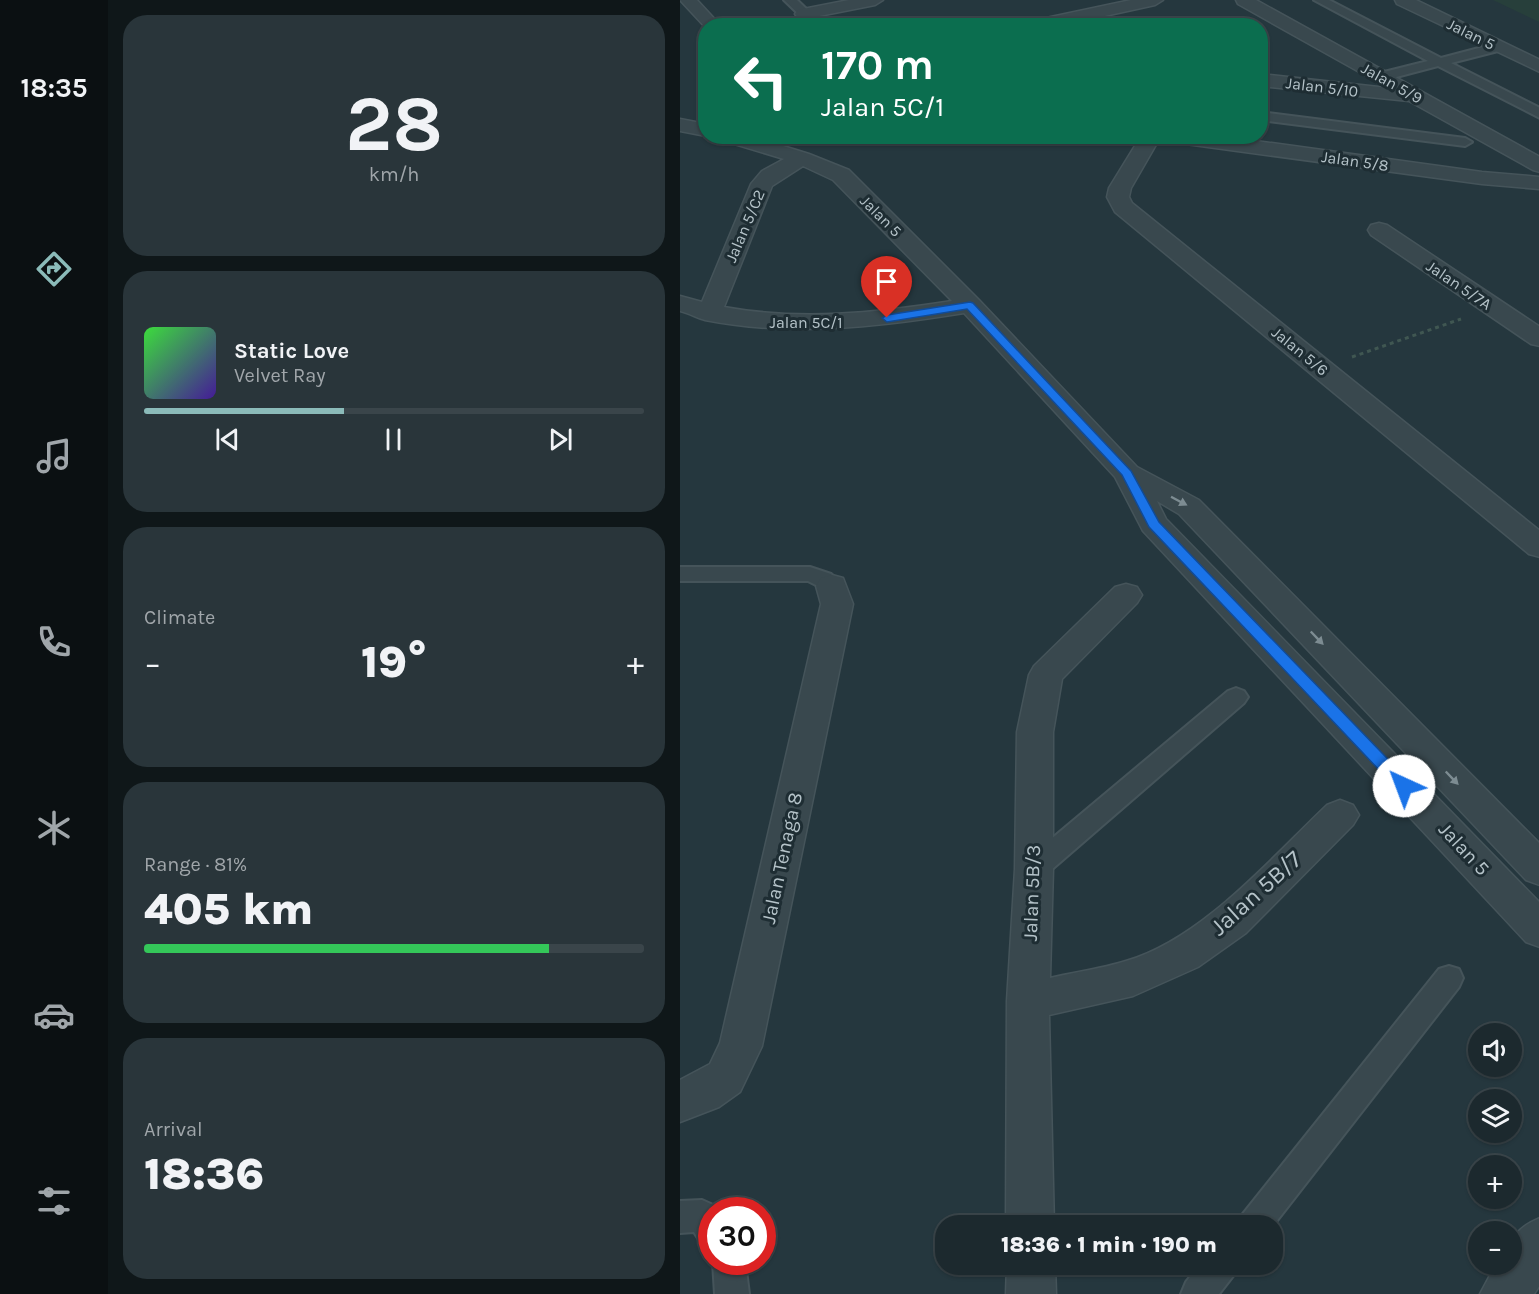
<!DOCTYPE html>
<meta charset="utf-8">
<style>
:root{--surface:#1c292e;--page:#29353a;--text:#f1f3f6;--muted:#a0a6aa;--line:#3a454a;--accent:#8bbbb9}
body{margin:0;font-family:Karla,sans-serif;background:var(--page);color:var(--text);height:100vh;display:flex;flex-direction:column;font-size:22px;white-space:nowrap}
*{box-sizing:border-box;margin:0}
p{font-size:20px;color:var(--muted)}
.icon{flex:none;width:33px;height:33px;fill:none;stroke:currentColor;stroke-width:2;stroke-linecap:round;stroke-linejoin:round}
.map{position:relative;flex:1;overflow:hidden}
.side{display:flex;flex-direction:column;gap:15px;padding:15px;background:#0f1719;width:572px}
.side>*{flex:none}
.guide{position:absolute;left:18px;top:18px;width:570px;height:126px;border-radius:24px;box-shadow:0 2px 4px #0004,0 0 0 2px var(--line);background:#0b6e4f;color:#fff;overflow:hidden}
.fabs{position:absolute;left:788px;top:1023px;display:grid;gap:12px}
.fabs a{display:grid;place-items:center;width:54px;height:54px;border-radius:50%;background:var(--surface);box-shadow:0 2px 4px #0004,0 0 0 2px var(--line);font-size:30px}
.speed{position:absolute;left:18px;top:1197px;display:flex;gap:12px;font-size:30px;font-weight:700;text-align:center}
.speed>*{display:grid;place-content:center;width:78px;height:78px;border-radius:50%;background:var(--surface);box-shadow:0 2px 4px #0004,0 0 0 2px var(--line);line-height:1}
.speed .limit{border:9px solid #d22;background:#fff;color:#111}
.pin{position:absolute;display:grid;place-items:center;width:51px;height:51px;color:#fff;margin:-62px -26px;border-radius:50% 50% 50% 0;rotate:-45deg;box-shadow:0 0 6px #0007}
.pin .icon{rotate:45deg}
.me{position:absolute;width:66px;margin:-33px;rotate:317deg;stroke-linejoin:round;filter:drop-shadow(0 0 4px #0008)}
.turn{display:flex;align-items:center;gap:21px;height:126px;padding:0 24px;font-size:27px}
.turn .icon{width:78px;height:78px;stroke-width:2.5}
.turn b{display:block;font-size:42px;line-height:51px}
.big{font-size:45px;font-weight:800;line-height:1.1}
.side .tile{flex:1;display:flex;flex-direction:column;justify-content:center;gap:9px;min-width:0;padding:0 21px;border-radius:24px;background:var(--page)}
.side .dial{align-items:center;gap:0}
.dial b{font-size:78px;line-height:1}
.song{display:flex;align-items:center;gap:18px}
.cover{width:72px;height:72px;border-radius:9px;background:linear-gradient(135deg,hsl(120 70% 55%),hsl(260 70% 35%))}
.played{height:6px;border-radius:3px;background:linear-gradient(90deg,var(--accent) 40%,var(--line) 40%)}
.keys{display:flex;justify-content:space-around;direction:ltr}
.heat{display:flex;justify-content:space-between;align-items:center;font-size:33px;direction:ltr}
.charge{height:9px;border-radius:4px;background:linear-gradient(90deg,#34c759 81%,var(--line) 0)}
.trip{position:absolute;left:255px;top:1215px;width:348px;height:60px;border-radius:24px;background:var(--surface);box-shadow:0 2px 4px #0004,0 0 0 2px var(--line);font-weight:800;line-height:60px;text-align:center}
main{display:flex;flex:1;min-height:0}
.tabs{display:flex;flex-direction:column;width:108px;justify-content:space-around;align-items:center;background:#0b1012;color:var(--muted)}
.tabs .icon{width:42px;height:42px}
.tabs .selected{color:var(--accent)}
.tabs b{font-size:27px;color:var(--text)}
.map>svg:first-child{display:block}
.green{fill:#273f3b}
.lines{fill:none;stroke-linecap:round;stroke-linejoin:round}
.service-casing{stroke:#45545a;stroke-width:4}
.minor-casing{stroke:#45545a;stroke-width:3}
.path{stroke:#405752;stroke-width:3;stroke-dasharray:4 4;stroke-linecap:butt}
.service{fill:#39484e;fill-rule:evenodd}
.minor{fill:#39484e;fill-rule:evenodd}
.oneway{fill:#7d8c92}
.route{fill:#1a73e8;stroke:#114b97;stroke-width:1.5}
.labels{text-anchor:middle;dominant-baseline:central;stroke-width:6;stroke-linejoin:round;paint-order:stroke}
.far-street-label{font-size:16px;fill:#b5c3c9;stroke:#1e2d33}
.street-label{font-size:20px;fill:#b5c3c9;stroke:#1e2d33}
.near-street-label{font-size:24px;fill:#b5c3c9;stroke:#1e2d33}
</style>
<main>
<nav class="tabs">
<b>18:35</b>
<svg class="icon selected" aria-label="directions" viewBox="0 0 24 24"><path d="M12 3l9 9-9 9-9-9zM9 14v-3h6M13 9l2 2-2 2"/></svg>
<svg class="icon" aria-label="music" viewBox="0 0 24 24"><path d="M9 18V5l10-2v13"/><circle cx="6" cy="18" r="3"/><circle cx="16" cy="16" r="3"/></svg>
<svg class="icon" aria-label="phone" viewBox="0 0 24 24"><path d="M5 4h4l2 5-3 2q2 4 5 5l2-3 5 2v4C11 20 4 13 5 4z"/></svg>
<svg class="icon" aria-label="climate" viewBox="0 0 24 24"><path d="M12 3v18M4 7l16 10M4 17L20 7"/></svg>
<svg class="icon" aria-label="car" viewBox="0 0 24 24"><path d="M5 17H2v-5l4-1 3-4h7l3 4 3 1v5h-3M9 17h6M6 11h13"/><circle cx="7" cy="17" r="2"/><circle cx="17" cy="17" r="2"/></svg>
<svg class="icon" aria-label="filters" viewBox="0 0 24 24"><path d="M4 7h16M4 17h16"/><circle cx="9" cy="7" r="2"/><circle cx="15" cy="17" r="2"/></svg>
</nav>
<section class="side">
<div class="tile dial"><b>28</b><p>km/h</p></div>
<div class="tile">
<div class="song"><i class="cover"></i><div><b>Static Love</b><p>Velvet Ray</p></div></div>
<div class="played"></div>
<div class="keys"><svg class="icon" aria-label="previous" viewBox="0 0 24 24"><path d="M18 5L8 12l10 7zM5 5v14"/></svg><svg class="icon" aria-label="pause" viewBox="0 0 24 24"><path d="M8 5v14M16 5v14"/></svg><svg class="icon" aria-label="next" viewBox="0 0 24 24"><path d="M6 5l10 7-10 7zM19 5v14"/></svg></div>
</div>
<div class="tile"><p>Climate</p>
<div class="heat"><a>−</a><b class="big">19°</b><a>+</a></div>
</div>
<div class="tile"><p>Range · 81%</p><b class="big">405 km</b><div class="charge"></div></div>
<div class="tile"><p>Arrival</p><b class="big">18:36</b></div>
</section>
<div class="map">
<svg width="860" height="1294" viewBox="0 0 860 1294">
<rect width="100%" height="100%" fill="#25373e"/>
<path class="green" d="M813 0H859V22Z"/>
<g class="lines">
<defs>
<path id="service" d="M104 0H117L144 26H131Z
M634 0H649L761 58 818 43 822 44 824 47 822 50 771 63 860 108V118L758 66 701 81 696 80 695 77 696 74 748 61Z
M580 112 785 138 792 142 785 146 580 120Z
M0 567H130L151 574 163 586 160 591 152 593 128 581H0Z
M556 688 564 691 568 697 564 703 363 877 354 880 345 877 341 869 345 861 548 691Z
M769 966 779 969 783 978 779 987 592 1227 557 1226 562 1215 759 969Z
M22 1200 33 1205 37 1210H32V1248L21 1243 14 1232 0 1233V1201Z
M33 1262H65L69 1294H35Z
M520 1264H557L553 1276 539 1294H501L506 1282Z"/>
<path id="minor" d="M0 0H17L41 26H26V28Z
M169 0H203L195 5 124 19 118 18 115 14 118 10Z
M451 0H483L475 5 379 26H344L352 21Z
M556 0H576L860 157V172L853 170 729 101 580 86V74L708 88 558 4Z
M715 0H736L860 60V72L717 4Z
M0 119 26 124V136L0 131Z
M38 136H71L129 154 169 170 299 300 457 467 519 500 860 844V885L846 880 499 514 477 501 486 519 860 903V947L846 942 463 531 435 477 284 313C197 327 112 337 25 320 17 318 9 313 0 311V296L22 302 71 184 82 171 104 159 41 140ZM123 166 153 180 272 301C195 313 121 321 44 307L92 186Z
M461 136H481L451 188 449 197 452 203 860 531V557L849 554 435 212 427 197 429 188Z
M481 136H540L802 172 860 177V189L802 184 491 142 484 140Z
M699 223 707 225 860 327V346L851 344 691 235 688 230 691 225Z
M152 575 163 578 173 604 82 1046 60 1092 39 1107 0 1122V1080L30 1064 40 1043 141 604 136 586 141 578Z
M446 584 457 587 462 595 457 603 382 679 373 732V869L370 978C395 972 421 969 446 961 522 939 591 858 647 805L660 800 673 805 679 815 673 825 566 933 518 967 453 996 369 1015 374 1226H326L327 1001 335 869 337 732 349 675 354 666 435 587Z
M860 1218V1285L854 1294H800L816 1264H831C831 1238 834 1229 860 1218Z
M327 1264H375L376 1294H326Z"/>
</defs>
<use href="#service" class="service-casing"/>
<use href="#minor" class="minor-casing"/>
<path class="path" d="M672 357 781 319"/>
<use href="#service" class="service"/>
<use href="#minor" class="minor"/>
</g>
<defs><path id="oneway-solid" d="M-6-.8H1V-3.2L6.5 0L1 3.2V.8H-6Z" transform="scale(1.5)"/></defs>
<g class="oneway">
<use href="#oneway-solid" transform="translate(499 501) rotate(28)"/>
<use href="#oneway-solid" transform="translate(637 638) rotate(46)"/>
<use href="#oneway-solid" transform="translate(772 778) rotate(46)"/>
</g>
<path class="route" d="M290 302 293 303 451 471 479 522 730 782 732 786 730 791H719L469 527 442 475 287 309 207 322 202 318 207 315Z"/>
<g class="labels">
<g class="far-street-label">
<text transform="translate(791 34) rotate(26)">Jalan 5</text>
<text transform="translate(712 83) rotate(29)">Jalan 5/9</text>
<text transform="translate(642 87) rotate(7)">Jalan 5/10</text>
<text transform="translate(675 161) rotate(8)">Jalan 5/8</text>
<text transform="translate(201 216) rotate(45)">Jalan 5</text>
<text transform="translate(65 226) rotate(-67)">Jalan 5/C2</text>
<text transform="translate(779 285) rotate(34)">Jalan 5/7A</text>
<text x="126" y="322">Jalan 5C/1</text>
<text transform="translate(620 351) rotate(39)">Jalan 5/6</text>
</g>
<g class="street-label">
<text transform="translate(784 849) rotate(47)">Jalan 5</text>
<text transform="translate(102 858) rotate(-78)">Jalan Tenaga 8</text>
<text transform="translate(352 893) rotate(-88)">Jalan 5B/3</text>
</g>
<g class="near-street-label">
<text transform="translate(576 893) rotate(-42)">Jalan 5B/7</text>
</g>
</g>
</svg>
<div class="fabs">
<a><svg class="icon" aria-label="sound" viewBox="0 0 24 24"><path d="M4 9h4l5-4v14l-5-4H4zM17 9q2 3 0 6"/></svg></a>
<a><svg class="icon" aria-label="layers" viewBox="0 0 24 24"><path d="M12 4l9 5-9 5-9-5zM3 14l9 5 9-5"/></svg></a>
<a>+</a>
<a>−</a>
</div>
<div class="speed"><div class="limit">30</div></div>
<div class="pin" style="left:207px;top:318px;background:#d93025"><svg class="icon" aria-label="arrive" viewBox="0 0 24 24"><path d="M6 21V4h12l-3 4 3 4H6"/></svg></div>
<svg class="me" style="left:724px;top:786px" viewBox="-20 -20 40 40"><circle r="19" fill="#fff"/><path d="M0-13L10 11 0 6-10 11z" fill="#1a73e8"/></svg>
<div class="trip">18:36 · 1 min · 190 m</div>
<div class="guide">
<div class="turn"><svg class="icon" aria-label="left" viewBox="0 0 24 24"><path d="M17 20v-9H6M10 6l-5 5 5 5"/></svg><div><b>170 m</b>Jalan 5C/1</div></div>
</div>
</div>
</main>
